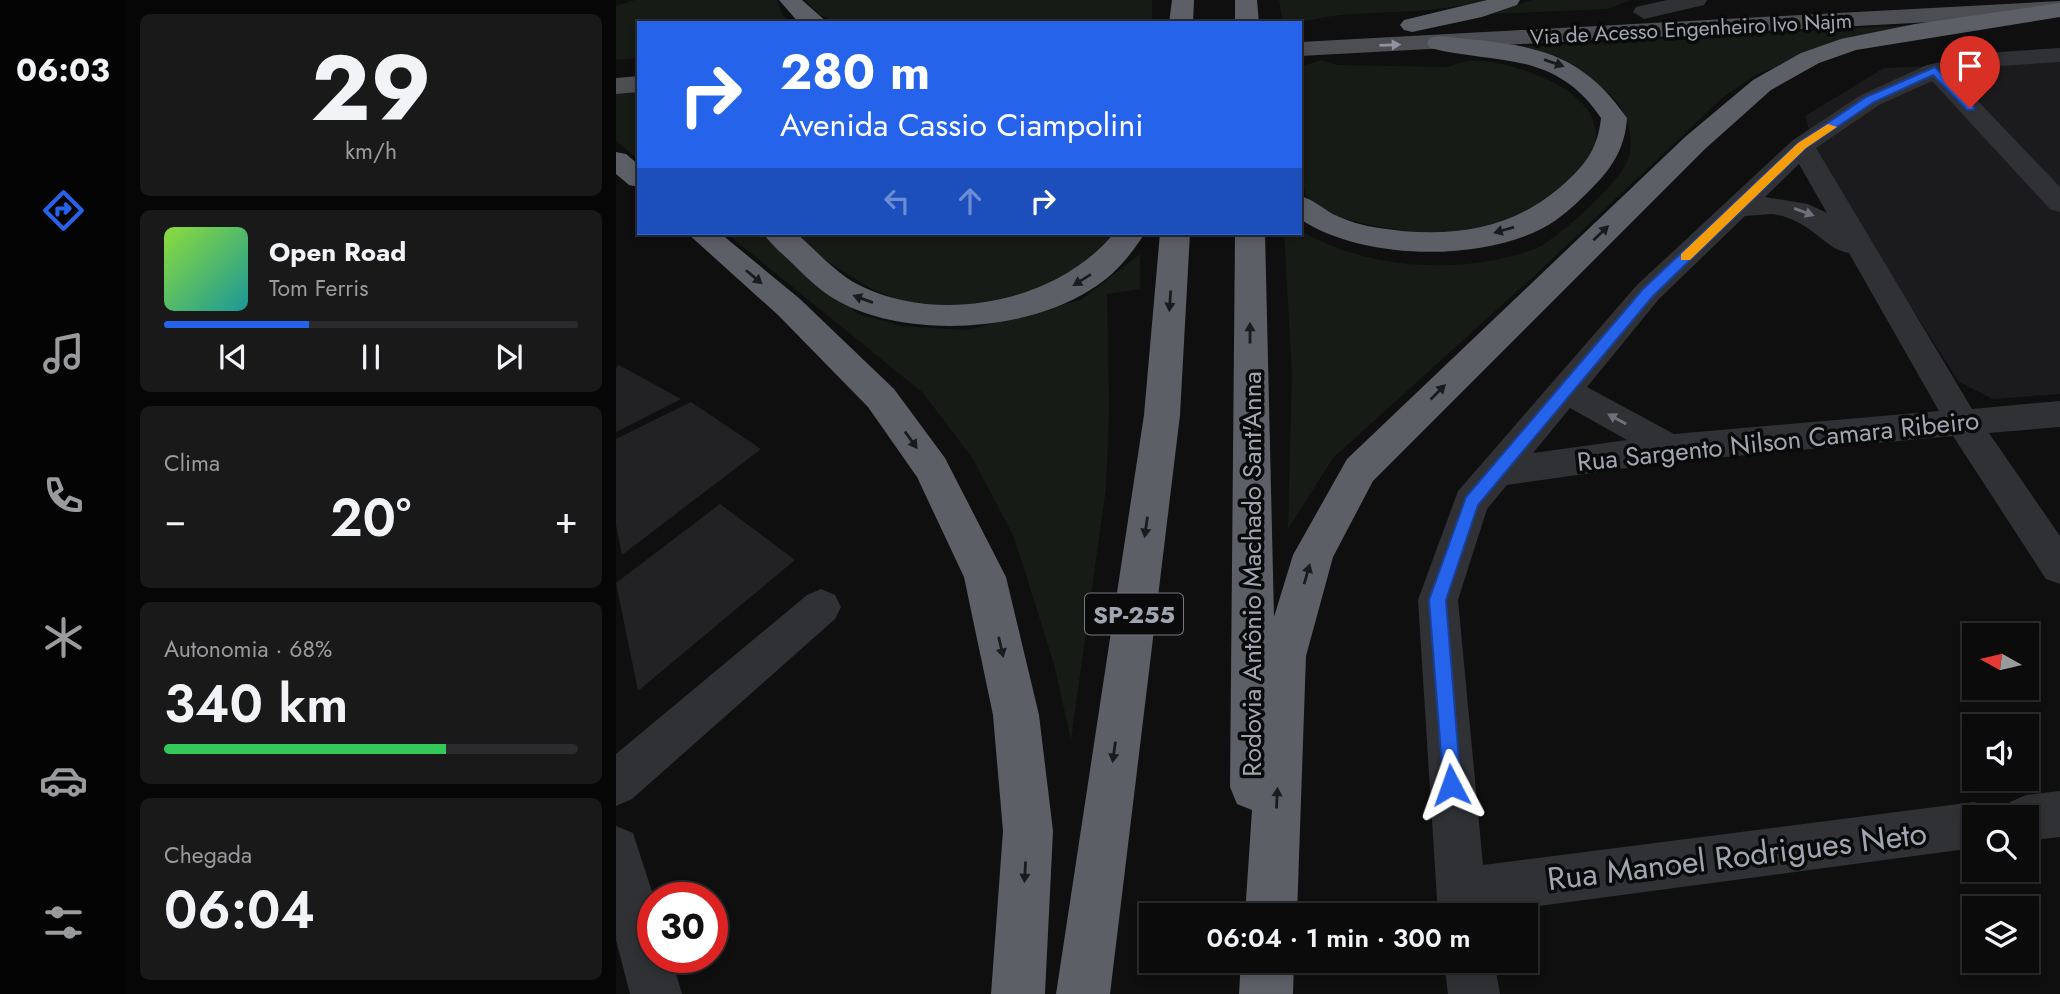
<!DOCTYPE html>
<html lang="pt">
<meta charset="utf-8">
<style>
:root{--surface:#0b0b0c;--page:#19191a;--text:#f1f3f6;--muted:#9a9b9d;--line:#2b2b2d;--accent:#2563eb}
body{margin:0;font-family:Jost,sans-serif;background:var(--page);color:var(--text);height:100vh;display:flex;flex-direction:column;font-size:26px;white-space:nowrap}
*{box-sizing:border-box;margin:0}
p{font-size:23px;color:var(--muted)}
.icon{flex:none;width:38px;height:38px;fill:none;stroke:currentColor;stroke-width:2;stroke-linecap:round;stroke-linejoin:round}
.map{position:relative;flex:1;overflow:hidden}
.sheet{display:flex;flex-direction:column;gap:14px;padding:14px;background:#060607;width:490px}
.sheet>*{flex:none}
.guide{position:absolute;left:21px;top:21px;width:665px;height:214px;border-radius:0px;box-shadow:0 4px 10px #0003,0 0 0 2px var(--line);background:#2563eb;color:#fff;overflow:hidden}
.needle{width:46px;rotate:278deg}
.tools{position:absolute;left:1346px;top:623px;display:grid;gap:14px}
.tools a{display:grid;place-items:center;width:77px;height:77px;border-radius:0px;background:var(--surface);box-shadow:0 4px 10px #0003,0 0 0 2px var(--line);font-size:35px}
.speed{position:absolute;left:21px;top:882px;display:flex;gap:14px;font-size:35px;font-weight:700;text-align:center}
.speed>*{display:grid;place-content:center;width:91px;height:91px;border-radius:50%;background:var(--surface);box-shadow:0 4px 10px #0003,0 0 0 2px var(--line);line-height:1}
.speed .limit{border:10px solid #d22;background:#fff;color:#111}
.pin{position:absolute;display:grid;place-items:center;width:60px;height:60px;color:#fff;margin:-72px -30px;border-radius:50% 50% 50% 0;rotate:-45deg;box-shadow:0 0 7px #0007}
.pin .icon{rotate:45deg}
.me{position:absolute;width:77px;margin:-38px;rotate:356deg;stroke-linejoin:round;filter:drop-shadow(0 0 5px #0008)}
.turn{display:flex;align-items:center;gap:24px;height:147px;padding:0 28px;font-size:32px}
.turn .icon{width:91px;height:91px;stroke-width:2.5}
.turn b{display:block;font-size:49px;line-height:60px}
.lanes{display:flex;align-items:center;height:66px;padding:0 28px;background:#0003;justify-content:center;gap:35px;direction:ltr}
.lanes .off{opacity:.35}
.big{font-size:52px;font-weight:600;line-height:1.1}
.sheet .widget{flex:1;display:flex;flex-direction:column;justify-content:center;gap:10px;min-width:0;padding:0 24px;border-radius:10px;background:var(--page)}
.sheet .dial{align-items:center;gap:0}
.dial b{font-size:91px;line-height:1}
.song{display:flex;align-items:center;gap:21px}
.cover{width:84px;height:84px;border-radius:10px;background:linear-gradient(135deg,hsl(90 70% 55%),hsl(180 70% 35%))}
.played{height:7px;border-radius:4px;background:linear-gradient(90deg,var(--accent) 35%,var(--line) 35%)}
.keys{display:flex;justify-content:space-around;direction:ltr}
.heat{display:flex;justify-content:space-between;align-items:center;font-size:38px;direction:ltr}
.charge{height:10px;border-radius:5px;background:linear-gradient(90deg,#34c759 68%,var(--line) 0)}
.trip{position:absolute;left:523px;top:903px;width:399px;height:70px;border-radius:0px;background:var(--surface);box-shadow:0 4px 10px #0003,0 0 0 2px var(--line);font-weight:600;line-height:70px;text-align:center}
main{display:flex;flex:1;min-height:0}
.dock{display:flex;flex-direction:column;width:126px;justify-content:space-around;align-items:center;background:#040405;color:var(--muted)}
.dock .icon{width:49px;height:49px}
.dock .selected{color:var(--accent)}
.dock b{font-size:32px;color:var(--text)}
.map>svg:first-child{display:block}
.built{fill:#1b1b1d}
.green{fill:#161b16}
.building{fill:#222224}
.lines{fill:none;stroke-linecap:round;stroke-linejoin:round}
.minor{fill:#303135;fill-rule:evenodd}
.major{fill:#4c4e54;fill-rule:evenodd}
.highway{fill:#5c5f66;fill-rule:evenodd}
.oneway{fill:#8f949e}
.oneway2{fill:#1a1b1d}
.oneway3{fill:#6e7179}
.route{fill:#2563eb;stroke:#184099;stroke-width:2}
.slow{fill:#f59e0b}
.labels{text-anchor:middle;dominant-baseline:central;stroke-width:7;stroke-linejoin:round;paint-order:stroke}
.far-street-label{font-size:21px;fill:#a0a6b1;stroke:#0a0a0b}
.shield{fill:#0a0a0b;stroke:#73777f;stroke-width:2}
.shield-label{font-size:24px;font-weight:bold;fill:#a0a6b1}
.street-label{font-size:26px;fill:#a0a6b1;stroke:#0a0a0b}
.near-street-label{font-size:32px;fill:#a0a6b1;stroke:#0a0a0b}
</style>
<main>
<nav class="dock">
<b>06:03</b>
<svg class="icon selected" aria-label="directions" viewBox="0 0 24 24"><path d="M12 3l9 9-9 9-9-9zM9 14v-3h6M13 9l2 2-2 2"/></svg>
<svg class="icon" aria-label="music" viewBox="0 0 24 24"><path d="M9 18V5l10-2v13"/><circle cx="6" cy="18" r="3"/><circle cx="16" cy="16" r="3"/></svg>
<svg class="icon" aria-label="phone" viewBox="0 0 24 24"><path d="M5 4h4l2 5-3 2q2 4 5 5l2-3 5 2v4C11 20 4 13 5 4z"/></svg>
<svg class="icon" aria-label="climate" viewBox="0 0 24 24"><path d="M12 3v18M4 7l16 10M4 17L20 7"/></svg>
<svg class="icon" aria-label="car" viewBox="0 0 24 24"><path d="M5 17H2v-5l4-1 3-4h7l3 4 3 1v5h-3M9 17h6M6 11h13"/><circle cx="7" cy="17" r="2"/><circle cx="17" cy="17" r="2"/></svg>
<svg class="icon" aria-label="filters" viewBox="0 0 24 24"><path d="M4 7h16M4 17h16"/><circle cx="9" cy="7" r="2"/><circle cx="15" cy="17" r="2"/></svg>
</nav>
<section class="sheet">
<div class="widget dial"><b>29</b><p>km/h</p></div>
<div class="widget">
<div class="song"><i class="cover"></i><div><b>Open Road</b><p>Tom Ferris</p></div></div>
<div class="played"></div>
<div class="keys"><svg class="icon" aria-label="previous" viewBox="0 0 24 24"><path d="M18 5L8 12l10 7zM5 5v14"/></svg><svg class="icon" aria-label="pause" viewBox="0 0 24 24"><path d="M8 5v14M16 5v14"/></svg><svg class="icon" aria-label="next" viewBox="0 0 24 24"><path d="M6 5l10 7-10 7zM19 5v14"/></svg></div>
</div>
<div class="widget"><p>Clima</p>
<div class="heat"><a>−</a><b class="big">20°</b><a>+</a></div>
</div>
<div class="widget"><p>Autonomia · 68%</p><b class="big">340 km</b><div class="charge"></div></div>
<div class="widget"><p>Chegada</p><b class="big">06:04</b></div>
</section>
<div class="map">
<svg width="1444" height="994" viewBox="0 0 1444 994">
<rect width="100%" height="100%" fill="#0f0f10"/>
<path class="built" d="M1444 60V394L1377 399 1343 382 1204 164 1189 116 1268 68Z"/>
<path class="green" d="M19 0H161L167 16 178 23H23V58L0 60V6Z
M189 0H536V23H223L204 15Z
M663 0H870C823 13 773 11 725 15 705 17 687 23 667 23Z
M916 0H1015L992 9 875 14Z
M1333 23 1193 52 1138 76 1105 99 917 277 717 458 672 529 676 374 668 233H684V230C741 264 814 272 879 260 893 257 913 252 925 246 948 232 1007 181 1013 156 1018 138 1012 114 1000 101 974 70 923 61 886 48Z
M705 60 721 65 833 67C856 54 891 64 915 73 968 91 1006 130 959 182 952 191 938 197 928 203 918 209 907 218 896 222 846 239 772 234 722 216 711 212 700 203 690 197L684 168V67Z
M23 92V160L0 141V94Z
M110 233H148L242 314 286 326 352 330 465 300 524 254V289L491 294 493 409 490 488 455 740 438 664 398 537 357 459 307 393Z
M176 233H504L498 243 477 262 401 299 342 307 295 305 254 288 203 256Z"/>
<path class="building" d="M3 365 65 399 0 432V368Z
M75 402 145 449 6 555 0 525V439Z
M104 504 179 560 22 691 0 583Z"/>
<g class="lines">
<path class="minor" d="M1051 0H1091L1088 5 1028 19 1017 12 1020 7Z
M1444 48V62L1368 67 1336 74 1444 187V212L1434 209 1316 81 1263 105 1200 148 1356 409 1444 401V427L1373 433 1444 536V584L1430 579 1337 436 1054 462 891 485 871 509 842 600 867 865 1358 802 1374 809 1378 817H1358V848L871 913 872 915H822L802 600 842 491 1021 285 1177 140 1245 95 1311 65 1368 53ZM1183 164 1211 213 1192 204 1149 197ZM1155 214C1194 218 1207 249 1233 253L1323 411 1058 434 971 387 1043 299 1129 216ZM954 408 1011 440 917 453Z
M205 589 219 595 225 607 219 619 16 799 0 806V754L191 595Z
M1444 791V837L1410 841V817H1387L1394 802 1410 795Z
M0 826 17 833 38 898 37 957H55L66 994H14L0 940Z
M828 961H878L884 994H832Z"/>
<path class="major" d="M1444 1V15L684 56V42Z
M23 76V92L0 94V78Z"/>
<path class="highway" d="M163 0H186L212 23H183Z
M556 0H578L577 23H553Z
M619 0H641L643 23H619Z
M871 0H904L901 5 866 17 796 32 788 30 784 25 788 20Z
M1444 3V17L1240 50 1203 63 1155 90 1089 149 757 481 717 557 690 656 681 915H629L636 810 621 804 614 787 619 233H649L658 617 677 555 731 459 1069 137 1137 80 1185 53 1225 39 1299 24Z
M823 36C906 45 960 44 1011 118 1009 149 995 170 973 191 959 205 944 219 927 228 862 262 745 260 684 219V196C697 199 706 208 717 214 731 221 748 226 763 228 833 239 897 231 950 182 971 163 982 147 985 118 939 50 883 65 814 48L811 43 814 38Z
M0 152 10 154 23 165V187L13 185 0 174Z
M71 233H104L184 299 278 389 329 458 390 577 423 715 437 831 429 994H375L387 831 377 715 348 577 301 477 252 407 162 315Z
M147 233H180C201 251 222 276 247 287 327 325 443 301 498 233H529C514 256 498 276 474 290 409 332 290 339 222 301 205 292 190 277 177 264 167 254 155 245 147 233Z
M544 233H574L564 415 494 994H440L528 415Z
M625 961H678L677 994H623Z"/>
</g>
<defs><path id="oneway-solid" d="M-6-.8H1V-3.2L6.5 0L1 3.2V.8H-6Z" transform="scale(1.75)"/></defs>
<use class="oneway" href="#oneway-solid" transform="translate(774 45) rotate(-2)"/>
<g class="oneway2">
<use href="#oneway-solid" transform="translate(938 63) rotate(19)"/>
<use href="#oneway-solid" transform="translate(888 230) rotate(164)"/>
<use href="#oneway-solid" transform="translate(985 233) rotate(-44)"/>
<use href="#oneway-solid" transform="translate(138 277) rotate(40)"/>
<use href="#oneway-solid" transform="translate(466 280) rotate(148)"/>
<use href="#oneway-solid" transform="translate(247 299) rotate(-160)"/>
<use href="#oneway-solid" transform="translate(554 301) rotate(94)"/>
<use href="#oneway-solid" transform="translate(634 333) rotate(-90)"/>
<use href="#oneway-solid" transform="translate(822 392) rotate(-45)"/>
<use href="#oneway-solid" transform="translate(295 440) rotate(54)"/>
<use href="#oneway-solid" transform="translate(530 527) rotate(98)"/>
<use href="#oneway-solid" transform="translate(691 574) rotate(-74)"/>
<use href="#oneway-solid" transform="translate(385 647) rotate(77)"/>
<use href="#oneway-solid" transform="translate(498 752) rotate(98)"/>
<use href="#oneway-solid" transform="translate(661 798) rotate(-87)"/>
<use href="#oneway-solid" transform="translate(409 872) rotate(93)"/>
</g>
<g class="oneway3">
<use href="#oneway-solid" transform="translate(1188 212) rotate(20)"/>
<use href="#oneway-solid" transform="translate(1001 419) rotate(-151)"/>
</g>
<path class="route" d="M1319 67 1358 106V110H1351L1317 75 1258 102 1190 148 1037 296 862 505 830 600 845 785 842 792 835 795 828 792 813 600 850 497 1027 289 1182 143 1250 97Z"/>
<path class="slow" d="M1212 124 1221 127 1190 148 1074 260H1065V254L1182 143Z"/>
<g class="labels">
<g class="far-street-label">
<text transform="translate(1075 29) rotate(-3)">Via de Acesso Engenheiro Ivo Najm</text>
</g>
<rect class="shield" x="469" y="593.5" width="98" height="41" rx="5"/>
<g class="shield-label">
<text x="518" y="614">SP-255</text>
</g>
<g class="street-label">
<text transform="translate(1162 441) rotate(-6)">Rua Sargento Nilson Camara Ribeiro</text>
<text transform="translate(636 574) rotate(-90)">Rodovia Antônio Machado Sant'Anna</text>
</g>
<g class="near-street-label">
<text transform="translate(1121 856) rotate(-7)">Rua Manoel Rodrigues Neto</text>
</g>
</g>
</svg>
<div class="tools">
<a><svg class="needle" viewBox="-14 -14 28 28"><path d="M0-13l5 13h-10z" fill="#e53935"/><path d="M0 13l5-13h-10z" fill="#9a9b9d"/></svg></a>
<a><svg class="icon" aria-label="sound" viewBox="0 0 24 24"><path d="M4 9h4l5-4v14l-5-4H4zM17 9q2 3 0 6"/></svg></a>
<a><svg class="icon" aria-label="search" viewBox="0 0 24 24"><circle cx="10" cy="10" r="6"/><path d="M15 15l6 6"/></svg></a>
<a><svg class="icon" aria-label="layers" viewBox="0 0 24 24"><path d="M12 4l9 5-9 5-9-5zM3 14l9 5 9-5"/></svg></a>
</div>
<div class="speed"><div class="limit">30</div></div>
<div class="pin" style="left:1354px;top:108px;background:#d93025"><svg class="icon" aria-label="arrive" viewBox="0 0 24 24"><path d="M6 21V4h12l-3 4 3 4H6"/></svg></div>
<svg class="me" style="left:835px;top:785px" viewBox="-20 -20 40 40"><path d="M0-17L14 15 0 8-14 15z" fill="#2563eb" stroke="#fff" stroke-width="4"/></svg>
<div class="trip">06:04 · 1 min · 300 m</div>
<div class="guide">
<div class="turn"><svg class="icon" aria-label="right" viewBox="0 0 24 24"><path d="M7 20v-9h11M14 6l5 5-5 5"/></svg><div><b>280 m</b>Avenida Cassio Ciampolini</div></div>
<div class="lanes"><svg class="icon off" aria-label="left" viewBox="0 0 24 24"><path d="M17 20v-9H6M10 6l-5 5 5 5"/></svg><svg class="icon off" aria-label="ahead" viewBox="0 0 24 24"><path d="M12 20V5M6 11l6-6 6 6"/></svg><svg class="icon" aria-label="right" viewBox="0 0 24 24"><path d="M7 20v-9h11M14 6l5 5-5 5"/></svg></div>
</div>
</div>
</main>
